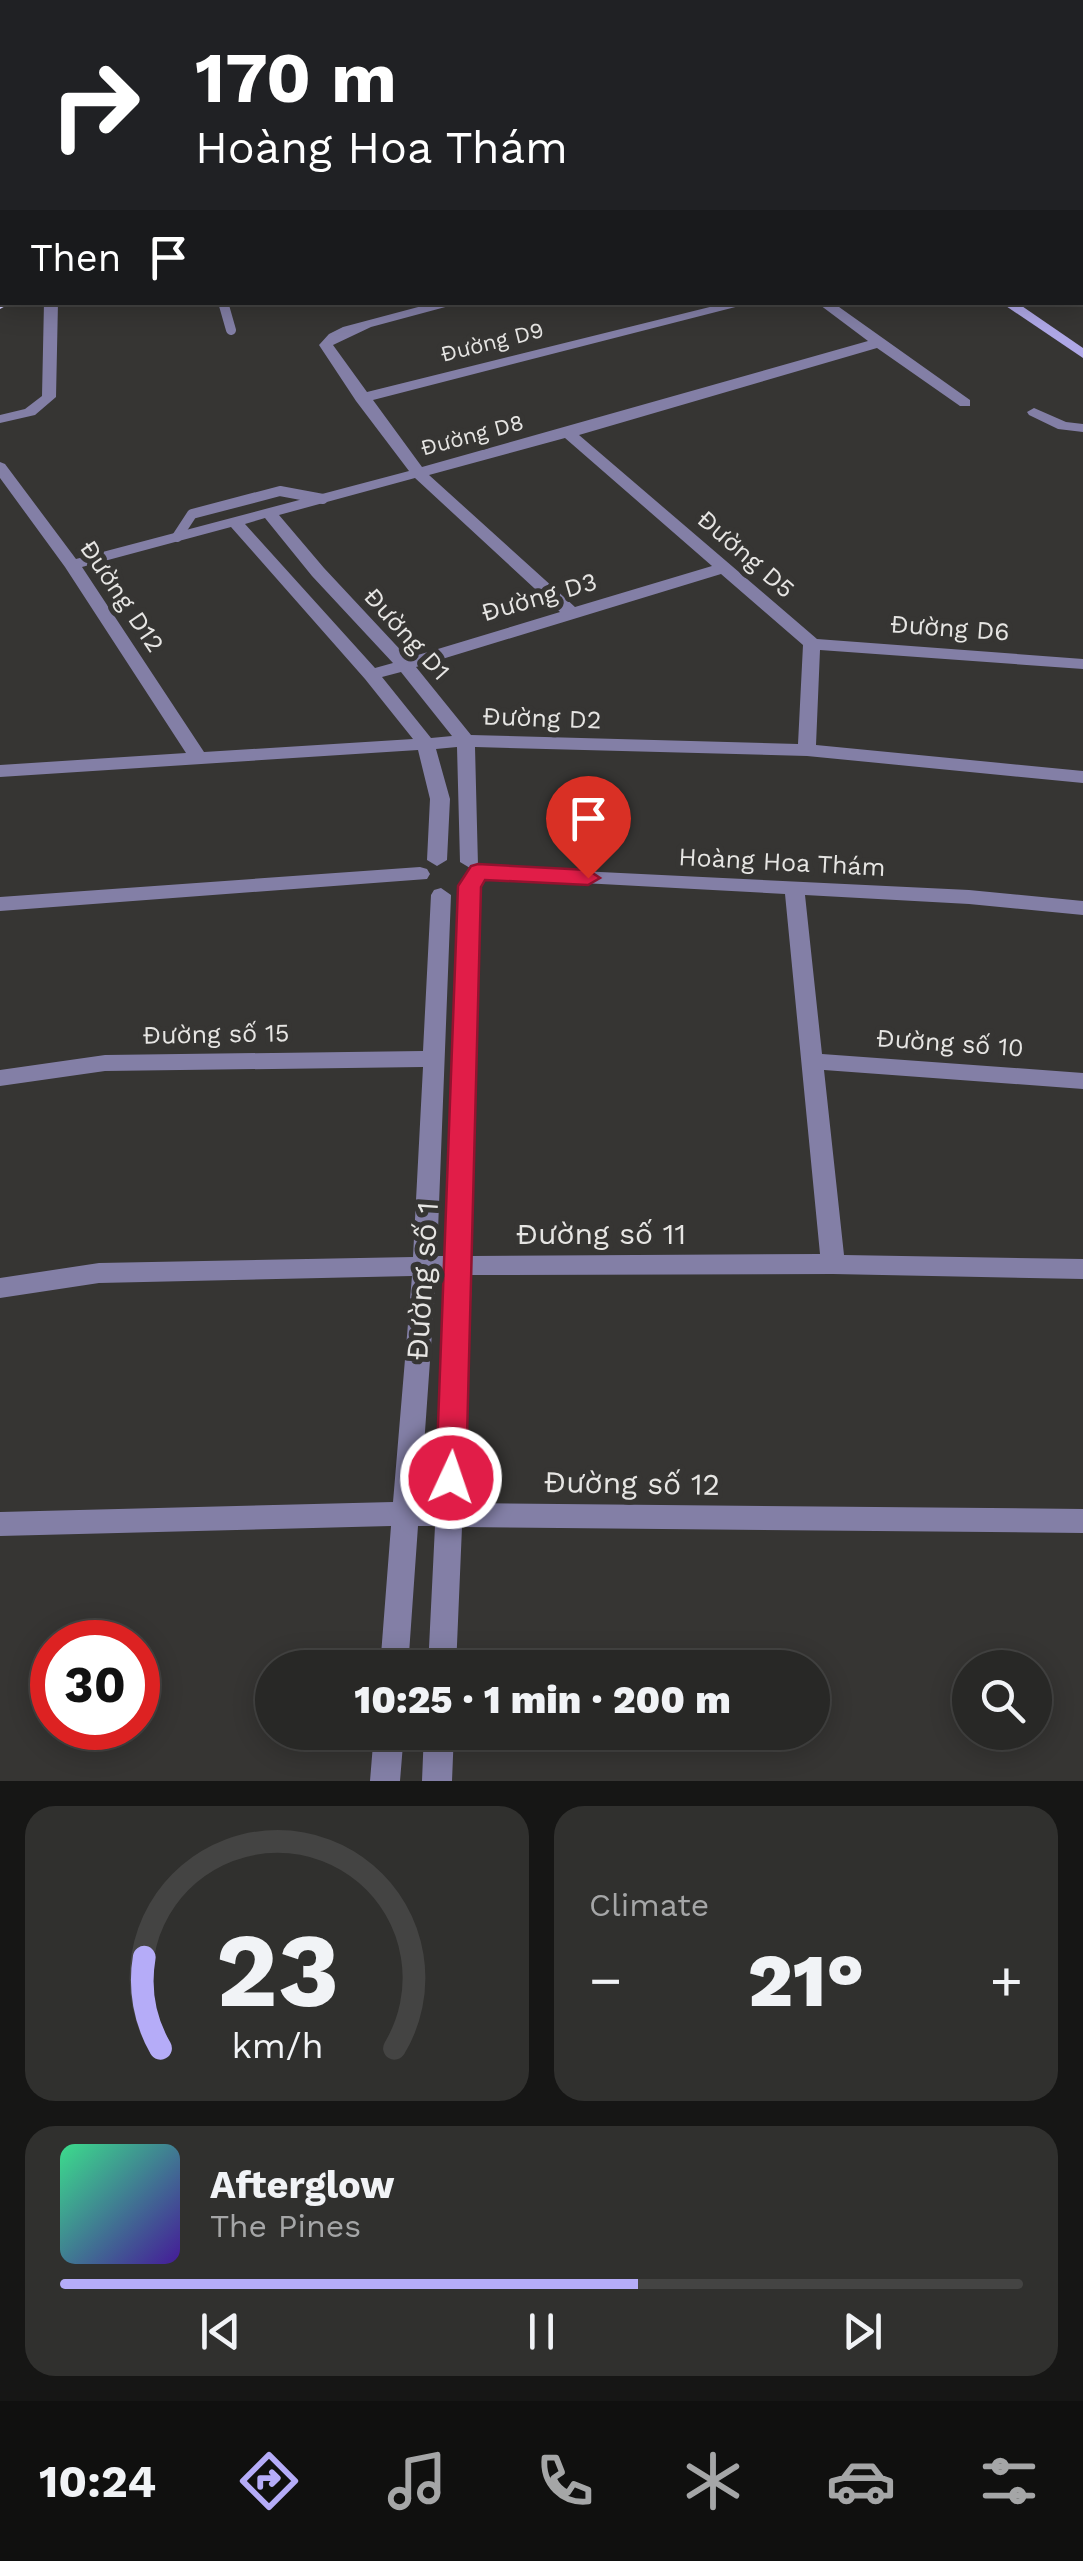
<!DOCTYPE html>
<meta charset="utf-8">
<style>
:root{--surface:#282826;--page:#30302e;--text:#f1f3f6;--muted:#a5a6a7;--line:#444443;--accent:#b5acf8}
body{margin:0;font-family:"Work Sans",sans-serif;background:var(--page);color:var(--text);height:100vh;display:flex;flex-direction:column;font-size:38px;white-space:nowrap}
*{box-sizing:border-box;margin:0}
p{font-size:32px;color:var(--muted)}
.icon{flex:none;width:55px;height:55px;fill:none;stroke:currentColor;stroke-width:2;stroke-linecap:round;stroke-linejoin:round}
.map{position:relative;height:1781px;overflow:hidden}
.drawer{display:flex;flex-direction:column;gap:25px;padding:25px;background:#161615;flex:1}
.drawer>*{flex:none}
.top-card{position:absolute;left:0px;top:0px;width:1085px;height:305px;box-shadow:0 5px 25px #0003,0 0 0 2px var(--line);background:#202124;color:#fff;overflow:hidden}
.controls{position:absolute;left:952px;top:1650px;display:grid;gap:20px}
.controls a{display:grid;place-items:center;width:100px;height:100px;border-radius:50%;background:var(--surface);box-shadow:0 5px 25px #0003,0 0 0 2px var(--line);font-size:50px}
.speed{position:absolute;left:30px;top:1620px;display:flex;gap:20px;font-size:50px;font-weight:700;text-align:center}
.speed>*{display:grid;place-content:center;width:130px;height:130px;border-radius:50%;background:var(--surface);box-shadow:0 5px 25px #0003,0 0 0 2px var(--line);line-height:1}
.speed .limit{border:15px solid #d22;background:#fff;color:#111}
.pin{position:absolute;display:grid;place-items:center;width:85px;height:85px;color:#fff;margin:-102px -42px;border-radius:50% 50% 50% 0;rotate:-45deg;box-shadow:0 0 10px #0007}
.pin .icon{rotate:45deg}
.me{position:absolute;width:110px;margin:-55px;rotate:3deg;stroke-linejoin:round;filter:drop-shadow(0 0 8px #0008)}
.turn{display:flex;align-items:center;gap:35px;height:210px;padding:0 30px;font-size:45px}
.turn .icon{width:130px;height:130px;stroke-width:2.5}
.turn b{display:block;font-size:70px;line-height:85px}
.then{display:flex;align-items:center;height:95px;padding:0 30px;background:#0003;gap:20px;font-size:38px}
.big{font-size:75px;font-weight:800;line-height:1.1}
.drawer .tile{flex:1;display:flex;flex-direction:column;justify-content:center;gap:15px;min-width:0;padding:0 35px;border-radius:30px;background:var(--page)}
.drawer .dial{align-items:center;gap:0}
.dial svg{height:260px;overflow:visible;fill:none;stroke:var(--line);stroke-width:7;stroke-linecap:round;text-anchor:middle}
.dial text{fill:var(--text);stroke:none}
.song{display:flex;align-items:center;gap:30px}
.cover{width:120px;height:120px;border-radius:15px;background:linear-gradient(135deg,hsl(150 70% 55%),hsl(260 70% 35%))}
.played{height:10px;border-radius:5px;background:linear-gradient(90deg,var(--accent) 60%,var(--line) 60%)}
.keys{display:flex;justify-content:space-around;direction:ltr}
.heat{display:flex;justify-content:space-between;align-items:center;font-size:55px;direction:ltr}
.drawer .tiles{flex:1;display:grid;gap:25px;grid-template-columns:1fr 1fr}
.tile:last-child{grid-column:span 2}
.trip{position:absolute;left:255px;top:1650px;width:575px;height:100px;border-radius:50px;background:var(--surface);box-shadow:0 5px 25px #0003,0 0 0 2px var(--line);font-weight:800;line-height:100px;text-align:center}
.tab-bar{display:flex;height:160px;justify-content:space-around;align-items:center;background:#10100f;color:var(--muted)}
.tab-bar .icon{width:70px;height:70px}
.tab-bar .selected{color:var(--accent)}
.tab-bar b{font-size:45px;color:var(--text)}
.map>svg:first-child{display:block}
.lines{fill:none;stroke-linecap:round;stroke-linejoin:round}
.lane{stroke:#837fa6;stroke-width:10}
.street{fill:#837fa6;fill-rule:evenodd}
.secondary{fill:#afa8e7;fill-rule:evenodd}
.primary{fill:#d1cdfd;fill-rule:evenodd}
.route{fill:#e11d48;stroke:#92132f;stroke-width:2.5}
.labels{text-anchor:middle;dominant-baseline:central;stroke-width:10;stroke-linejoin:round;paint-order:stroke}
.far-street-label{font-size:22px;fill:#e6e5e3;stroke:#363533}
.street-label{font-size:25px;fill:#e6e5e3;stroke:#363533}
.near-street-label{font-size:30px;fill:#e6e5e3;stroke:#363533}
</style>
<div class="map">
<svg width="1083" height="1781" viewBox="0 0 1083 1781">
<rect width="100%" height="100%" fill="#363533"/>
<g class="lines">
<path class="lane" d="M223 302 231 330
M177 537 192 514 280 491 323 499"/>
<path class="street" d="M231 0H249L250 2H234Z
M548 0H564L565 2H550Z
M780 0H793L794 2H782Z
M963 0H976L977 1 966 2Z
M1082 27H1083V33H1082Z
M0 87H2V95H0Z
M1082 121H1083V128H1082Z
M0 214H2V222H0Z
M44 302H58L56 397 35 415 0 423V415L25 409 42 396Z
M437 302H464L371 327 333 345 367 392 730 302H755L373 400 422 467 868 341 816 302H832L970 400V406H960L877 348 579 435 817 639 1083 659V669L820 650 816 745 1083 771V783L807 756 475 747 478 866 969 890 1083 901V915L969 904 805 895 822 1054 1083 1073V1089L824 1070 844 1255 1083 1259V1279L833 1274 472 1275 463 1503 1083 1509V1533L462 1527 456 1668H428L435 1526H418L408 1668H380L391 1526 0 1536V1512L393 1502 412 1276 99 1283 0 1298V1278L99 1263 413 1257 423 1067 105 1071 0 1086V1070L105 1055 423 1051 431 895 434 890 441 888 451 895 437 1256H448L459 886 469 879 479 886 472 1256 820 1254 785 894 471 877 468 872 470 868 460 862 457 747 436 749 450 799 447 860 437 866 427 860 430 799 418 750 0 777V765L186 753 65 567 0 478V462L5 464 76 559 409 471 356 401 319 345 329 334 343 327ZM565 438 712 566 575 607 429 475ZM415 478 560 612 408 658 324 568 279 515ZM265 518 312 576 393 663 375 668 245 524ZM231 527 365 679 413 739 204 752 82 567ZM721 574 803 645 798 744 471 735 416 667ZM401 672 452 736 431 738 382 677ZM436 1276H447L436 1502H420Z
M1034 408 1066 422 1083 424V432L1058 429 1029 415 1027 412Z
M420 867 427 869 430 874 427 879 0 911V897Z
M374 1732H404L400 1781H370Z
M424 1732H454L452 1781H422Z"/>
<path class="secondary" d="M1000 302H1016L1083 348V358Z"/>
<path class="primary" d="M1082 62H1083V70H1082Z
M0 298 2 302H13L0 309Z"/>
</g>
<path class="route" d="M478 864 588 870 600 878 588 885 485 880 481 887 466 1478 462 1488 451 1492 440 1488 436 1478 458 886 471 866Z"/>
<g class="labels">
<g class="far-street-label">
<text transform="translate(492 342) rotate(-14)">Đường D9</text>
<text transform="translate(472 435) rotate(-15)">Đường D8</text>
</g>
<g class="street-label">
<text transform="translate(746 554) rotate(41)">Đường D5</text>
<text transform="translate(122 596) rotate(56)">Đường D12</text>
<text transform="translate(539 597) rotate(-16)">Đường D3</text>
<text transform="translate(950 628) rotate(4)">Đường D6</text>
<text transform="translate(407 634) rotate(48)">Đường D1</text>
<text transform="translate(542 718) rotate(2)">Đường D2</text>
<text transform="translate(782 862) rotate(3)">Hoàng Hoa Thám</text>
<text transform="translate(216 1034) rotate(-1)">Đường số 15</text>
<text transform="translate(950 1043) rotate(4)">Đường số 10</text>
</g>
<g class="near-street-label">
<text x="601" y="1233">Đường số 11</text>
<text transform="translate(422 1281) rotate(-86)">Đường số 1</text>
<text transform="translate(632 1483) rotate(1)">Đường số 12</text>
</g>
</g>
</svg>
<div class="controls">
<a><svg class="icon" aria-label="search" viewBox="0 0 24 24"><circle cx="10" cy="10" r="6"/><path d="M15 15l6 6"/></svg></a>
</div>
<div class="speed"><div class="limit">30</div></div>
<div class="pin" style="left:588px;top:878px;background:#d93025"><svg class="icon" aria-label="arrive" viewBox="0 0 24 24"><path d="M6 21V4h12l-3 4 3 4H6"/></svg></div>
<svg class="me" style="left:451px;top:1478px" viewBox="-20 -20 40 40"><circle r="17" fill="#e11d48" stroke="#fff" stroke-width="3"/><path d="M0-11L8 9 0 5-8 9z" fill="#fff"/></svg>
<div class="trip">10:25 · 1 min · 200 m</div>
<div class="top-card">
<div class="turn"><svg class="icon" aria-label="right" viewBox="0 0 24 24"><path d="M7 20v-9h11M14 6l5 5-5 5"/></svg><div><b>170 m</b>Hoàng Hoa Thám</div></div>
<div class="then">Then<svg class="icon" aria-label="arrive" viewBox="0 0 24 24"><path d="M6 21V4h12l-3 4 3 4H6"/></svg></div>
</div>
</div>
<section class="drawer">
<div class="tiles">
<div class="tile dial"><svg viewBox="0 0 100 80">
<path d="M14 69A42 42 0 1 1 86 69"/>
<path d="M14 69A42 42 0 0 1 9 41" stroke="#b5acf8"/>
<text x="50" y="56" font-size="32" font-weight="700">23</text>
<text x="50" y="72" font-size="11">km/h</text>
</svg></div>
<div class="tile"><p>Climate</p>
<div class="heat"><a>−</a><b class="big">21°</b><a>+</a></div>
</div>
<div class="tile">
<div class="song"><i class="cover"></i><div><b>Afterglow</b><p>The Pines</p></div></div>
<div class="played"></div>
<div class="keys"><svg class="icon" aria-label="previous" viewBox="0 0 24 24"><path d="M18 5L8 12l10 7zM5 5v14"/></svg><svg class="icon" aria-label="pause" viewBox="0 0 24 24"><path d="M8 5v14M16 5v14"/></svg><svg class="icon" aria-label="next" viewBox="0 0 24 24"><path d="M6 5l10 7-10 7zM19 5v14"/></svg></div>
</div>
</div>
</section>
<nav class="tab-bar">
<b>10:24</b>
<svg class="icon selected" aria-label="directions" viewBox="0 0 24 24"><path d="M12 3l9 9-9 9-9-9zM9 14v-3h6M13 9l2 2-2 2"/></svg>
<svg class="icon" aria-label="music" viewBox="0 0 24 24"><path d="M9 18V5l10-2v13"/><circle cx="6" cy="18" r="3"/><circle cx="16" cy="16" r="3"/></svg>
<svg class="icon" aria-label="phone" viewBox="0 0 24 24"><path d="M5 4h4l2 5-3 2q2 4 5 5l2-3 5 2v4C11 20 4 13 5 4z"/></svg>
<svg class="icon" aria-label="climate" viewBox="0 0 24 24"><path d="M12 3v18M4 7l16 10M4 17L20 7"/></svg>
<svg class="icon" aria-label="car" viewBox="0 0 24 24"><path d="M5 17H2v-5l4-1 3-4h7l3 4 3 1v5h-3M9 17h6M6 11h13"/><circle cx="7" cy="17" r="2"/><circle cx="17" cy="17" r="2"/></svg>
<svg class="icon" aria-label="filters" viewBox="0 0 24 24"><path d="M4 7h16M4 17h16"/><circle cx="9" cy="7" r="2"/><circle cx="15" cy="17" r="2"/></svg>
</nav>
